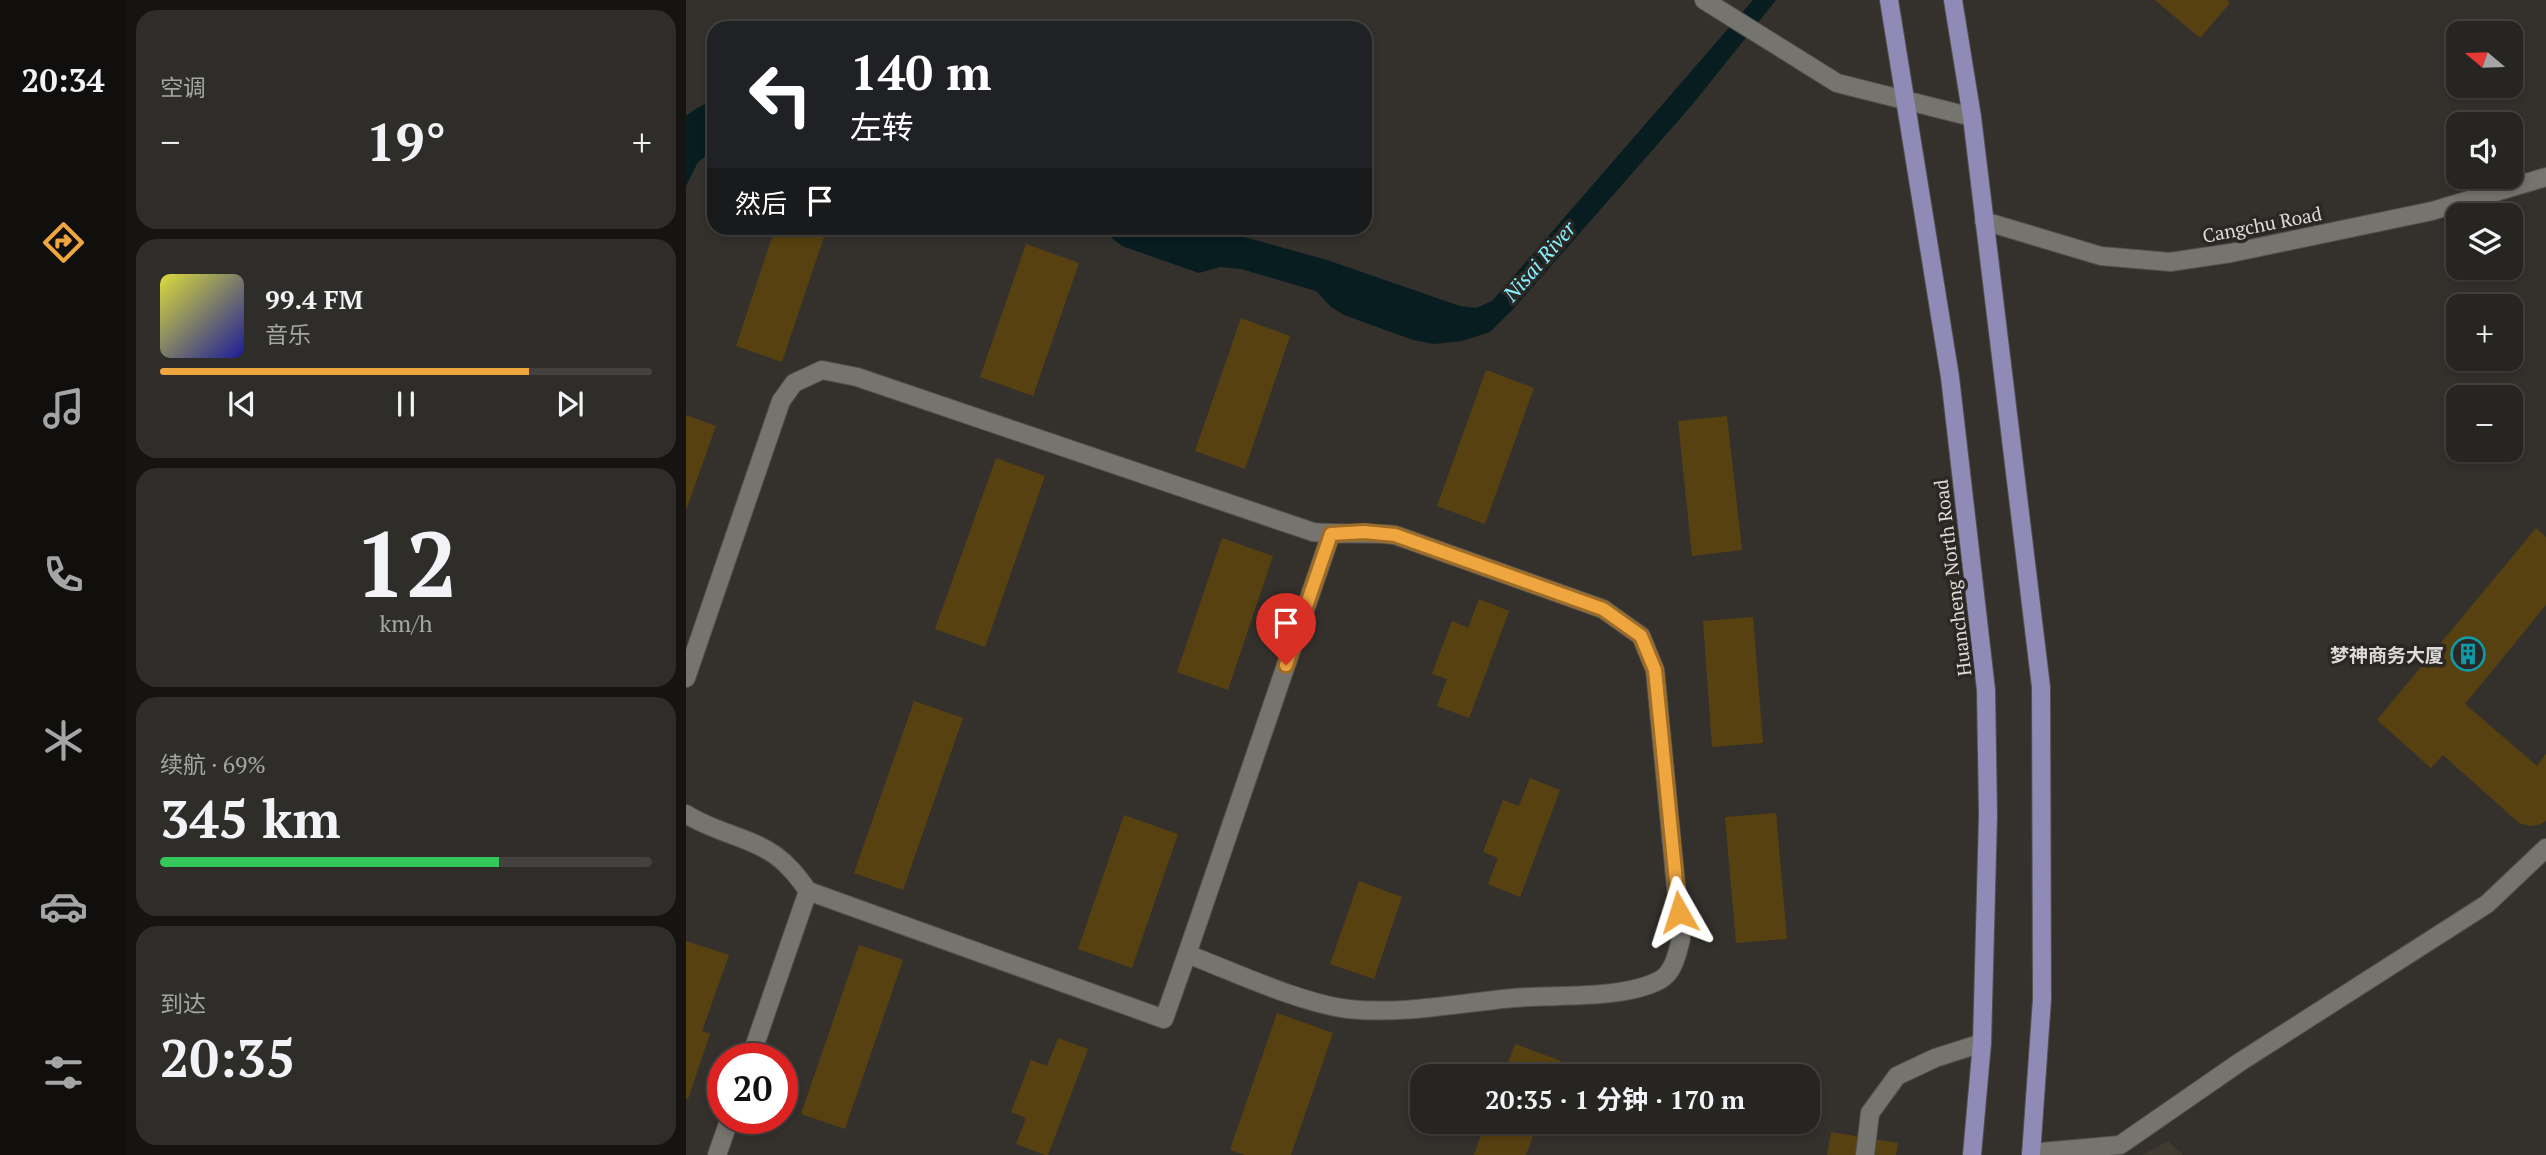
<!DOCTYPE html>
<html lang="zh">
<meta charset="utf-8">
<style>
:root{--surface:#272522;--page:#2f2d2a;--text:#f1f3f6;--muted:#a4a5a5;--line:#434240;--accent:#f0a63e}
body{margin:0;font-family:"PT Serif","Noto Sans SC",serif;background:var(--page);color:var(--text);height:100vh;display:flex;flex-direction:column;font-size:26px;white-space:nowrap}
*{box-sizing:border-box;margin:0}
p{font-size:23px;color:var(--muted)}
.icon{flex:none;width:38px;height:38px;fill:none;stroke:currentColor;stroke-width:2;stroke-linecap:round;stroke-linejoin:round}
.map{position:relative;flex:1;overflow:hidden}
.sheet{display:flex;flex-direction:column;gap:10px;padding:10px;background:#151413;width:560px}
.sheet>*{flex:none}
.top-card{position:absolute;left:21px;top:21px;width:665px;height:214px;border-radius:21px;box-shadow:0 4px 10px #0003,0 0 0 2px var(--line);background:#202124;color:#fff;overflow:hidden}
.needle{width:46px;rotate:289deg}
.controls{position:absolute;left:1760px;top:21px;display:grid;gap:14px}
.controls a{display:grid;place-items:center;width:77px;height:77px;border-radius:14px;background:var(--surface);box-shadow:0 4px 10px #0003,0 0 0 2px var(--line);font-size:35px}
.speed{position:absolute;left:21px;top:1043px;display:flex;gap:14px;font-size:35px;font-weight:700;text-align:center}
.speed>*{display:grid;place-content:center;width:91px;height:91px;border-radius:50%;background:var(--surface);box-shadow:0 4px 10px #0003,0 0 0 2px var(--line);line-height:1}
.speed .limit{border:10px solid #d22;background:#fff;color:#111}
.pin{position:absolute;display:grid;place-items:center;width:60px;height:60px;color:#fff;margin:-72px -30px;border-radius:50% 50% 50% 0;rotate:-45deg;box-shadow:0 0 7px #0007}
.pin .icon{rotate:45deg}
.me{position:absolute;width:77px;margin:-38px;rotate:354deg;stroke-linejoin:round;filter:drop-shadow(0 0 5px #0008)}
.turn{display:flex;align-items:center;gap:24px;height:147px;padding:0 28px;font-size:32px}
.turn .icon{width:91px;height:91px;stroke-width:2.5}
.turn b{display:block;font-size:49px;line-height:60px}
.then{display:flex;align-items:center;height:66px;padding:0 28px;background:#0003;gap:14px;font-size:26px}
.big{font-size:52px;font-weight:700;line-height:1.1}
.sheet .widget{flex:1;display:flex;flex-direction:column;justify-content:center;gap:10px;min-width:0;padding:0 24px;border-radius:21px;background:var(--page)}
.sheet .dial{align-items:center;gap:0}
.dial b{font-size:91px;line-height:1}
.song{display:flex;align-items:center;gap:21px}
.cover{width:84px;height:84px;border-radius:10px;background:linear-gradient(135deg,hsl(60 70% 55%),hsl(240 70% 35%))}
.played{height:7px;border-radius:4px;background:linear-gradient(90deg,var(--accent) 75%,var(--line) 75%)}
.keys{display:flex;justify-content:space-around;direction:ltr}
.heat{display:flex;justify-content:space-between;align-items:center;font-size:38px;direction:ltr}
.charge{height:10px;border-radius:5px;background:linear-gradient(90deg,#34c759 69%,var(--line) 0)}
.trip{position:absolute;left:724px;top:1064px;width:410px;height:70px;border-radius:21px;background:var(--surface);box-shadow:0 4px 10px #0003,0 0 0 2px var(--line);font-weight:700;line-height:70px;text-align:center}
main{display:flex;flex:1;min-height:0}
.dock{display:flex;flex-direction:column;width:126px;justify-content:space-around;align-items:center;background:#100f0e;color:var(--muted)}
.dock .icon{width:49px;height:49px}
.dock .active{color:var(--accent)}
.dock b{font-size:32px;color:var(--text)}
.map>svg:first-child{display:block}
.built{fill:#403a31}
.water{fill:#071d20}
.building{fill:#584111}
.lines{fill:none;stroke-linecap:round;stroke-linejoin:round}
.minor-casing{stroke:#52504d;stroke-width:20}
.major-casing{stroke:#52504d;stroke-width:20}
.minor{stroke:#76746f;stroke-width:18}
.major{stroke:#908ab6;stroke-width:18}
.route-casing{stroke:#9c6c28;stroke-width:18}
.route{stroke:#f0a63e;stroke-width:12}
.labels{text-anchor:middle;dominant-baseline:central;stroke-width:7;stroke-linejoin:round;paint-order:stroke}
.street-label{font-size:19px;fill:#dedcd9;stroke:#2a2724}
.poi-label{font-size:19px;font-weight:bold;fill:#dedcd9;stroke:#2a2724;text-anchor:end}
.water-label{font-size:21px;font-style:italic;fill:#86f0fe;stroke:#2a2724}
</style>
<main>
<nav class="dock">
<b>20:34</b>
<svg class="icon active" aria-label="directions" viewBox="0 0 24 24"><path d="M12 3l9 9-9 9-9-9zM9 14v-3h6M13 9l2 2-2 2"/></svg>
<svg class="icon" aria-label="music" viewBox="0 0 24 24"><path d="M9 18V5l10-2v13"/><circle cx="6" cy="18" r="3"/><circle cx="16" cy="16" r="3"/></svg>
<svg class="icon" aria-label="phone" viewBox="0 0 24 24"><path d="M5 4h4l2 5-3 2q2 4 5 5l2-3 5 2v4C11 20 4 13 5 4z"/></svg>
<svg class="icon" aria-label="climate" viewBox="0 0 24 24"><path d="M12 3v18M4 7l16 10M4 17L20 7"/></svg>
<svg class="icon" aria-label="car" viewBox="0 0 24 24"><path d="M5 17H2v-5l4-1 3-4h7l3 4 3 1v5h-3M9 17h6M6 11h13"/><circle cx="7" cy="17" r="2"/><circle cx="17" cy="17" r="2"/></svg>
<svg class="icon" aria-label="filters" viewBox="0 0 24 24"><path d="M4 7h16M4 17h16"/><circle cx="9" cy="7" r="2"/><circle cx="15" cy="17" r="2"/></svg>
</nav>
<section class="sheet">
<div class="widget"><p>空调</p>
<div class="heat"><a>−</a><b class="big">19°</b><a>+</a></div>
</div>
<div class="widget">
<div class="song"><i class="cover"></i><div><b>99.4 FM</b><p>音乐</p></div></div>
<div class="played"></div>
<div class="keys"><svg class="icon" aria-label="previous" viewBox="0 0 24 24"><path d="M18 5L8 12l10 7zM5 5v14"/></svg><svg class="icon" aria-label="pause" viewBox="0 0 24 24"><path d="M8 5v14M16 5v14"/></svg><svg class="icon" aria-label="next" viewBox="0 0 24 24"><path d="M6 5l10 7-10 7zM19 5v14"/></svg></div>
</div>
<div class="widget dial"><b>12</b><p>km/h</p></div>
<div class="widget"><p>续航 · 69%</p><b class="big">345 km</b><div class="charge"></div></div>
<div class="widget"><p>到达</p><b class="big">20:35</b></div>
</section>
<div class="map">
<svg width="1860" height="1155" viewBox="0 0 1860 1155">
<rect width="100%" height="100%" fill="#34312d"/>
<path class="built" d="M1482 1141 1497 1155H1456Z"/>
<path class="water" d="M1067 0H1090L1006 105 829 307 804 332 776 341 748 344 727 340 658 315 645 307 630 291 555 269 534 267 513 273 436 246 422 235 404 228H526L641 260 774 306 790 308 806 301Z
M28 100V150L12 162 0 186V116L11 108Z"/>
<path class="building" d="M1469 0H1541L1544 3 1514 38Z
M89 228H141L96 362 50 346Z
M340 244 393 263 347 396 294 377Z
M555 318 604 336 559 469 509 451Z
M800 370 848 388 799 524 751 506Z
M0 415 30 426 0 510Z
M1041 416 1056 550 1006 556 992 421Z
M310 458 359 476 299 647 249 629Z
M1850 528 1860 537V605L1779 704 1851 766 1860 754V821L1852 825 1843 826 1833 823 1757 755 1745 768 1691 720Z
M536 538 587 556 542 690 491 672Z
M793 599 823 611 783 718 751 706 761 679 746 674 766 621 782 628Z
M1067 617 1077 743 1026 747 1017 621Z
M228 701 277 718 217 890 168 873Z
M844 778 874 790 834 897 802 884 812 858 797 852 817 800 833 806Z
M1090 813 1101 939 1050 943 1039 817Z
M438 815 492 834 446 968 392 949Z
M673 881 716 897 688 979 644 964Z
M0 941 43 955 16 1031 24 1034 2 1099H0Z
M173 945 217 960 159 1129 115 1114Z
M591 1013 647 1033 605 1155H559L544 1150Z
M372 1038 402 1049 362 1155H359L330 1144 340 1118 325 1112 345 1060 361 1066Z
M829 1044 875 1061 870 1076H817Z
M800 1122H852L840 1155H788Z
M1145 1132 1212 1143 1210 1155H1141Z"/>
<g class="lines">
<defs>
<path id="minor" d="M1018 0 1151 83 1286 117
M1298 221 1415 256 1484 262 1545 253 1746 211 1860 177
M0 678 95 401 108 383 136 370 171 377 627 532C654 535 681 532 709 535L917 609 955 636 969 670 995 939C991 954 988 972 974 980 936 1000 869 994 827 998 773 1003 716 1015 662 1009 614 1003 548 972 501 954L478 1019 122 891C112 877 103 865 89 855 64 837 27 832 0 814
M501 954 645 534
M64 1059 122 891
M1345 1153 1434 1145 1554 1062 1801 904 1860 848
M31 1155 44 1118
M1179 1155 1184 1113 1211 1076 1249 1058 1296 1043"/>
<path id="major" d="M1203 0 1264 377 1300 690 1302 815 1296 1043 1286 1155
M1267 0 1286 117 1355 687 1356 999 1345 1155"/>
</defs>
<use href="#minor" class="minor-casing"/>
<use href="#major" class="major-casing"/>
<use href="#minor" class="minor"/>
<use href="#major" class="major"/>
</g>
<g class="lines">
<defs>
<path id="route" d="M600 665 645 534 678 532 709 535 917 609 955 636 969 670 993 912"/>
</defs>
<use href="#route" class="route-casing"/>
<use href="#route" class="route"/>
</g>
<defs>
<symbol id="building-ring" viewBox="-11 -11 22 22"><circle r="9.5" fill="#2a2724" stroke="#0f9aa8" stroke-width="1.5"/><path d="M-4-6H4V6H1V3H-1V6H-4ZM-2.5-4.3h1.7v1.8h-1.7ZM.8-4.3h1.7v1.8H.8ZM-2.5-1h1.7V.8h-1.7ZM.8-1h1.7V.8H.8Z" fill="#0f9aa8"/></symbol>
</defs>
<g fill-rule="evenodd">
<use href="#building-ring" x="1763" y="635" width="38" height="38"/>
</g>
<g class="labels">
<g class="street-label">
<text transform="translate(1576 224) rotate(-11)">Cangchu Road</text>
<text transform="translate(1266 578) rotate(-97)">Huancheng North Road</text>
</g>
<g class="poi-label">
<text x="1758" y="654">梦神商务大厦</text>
</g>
<g class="water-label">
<text transform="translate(853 261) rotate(-49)">Nisai River</text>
</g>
</g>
</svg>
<div class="controls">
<a><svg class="needle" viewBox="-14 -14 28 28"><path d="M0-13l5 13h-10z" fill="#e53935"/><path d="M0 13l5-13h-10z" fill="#a4a5a5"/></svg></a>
<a><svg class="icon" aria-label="sound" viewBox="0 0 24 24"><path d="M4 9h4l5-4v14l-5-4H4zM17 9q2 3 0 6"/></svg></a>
<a><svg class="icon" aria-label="layers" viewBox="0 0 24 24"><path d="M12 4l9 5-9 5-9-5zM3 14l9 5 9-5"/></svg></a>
<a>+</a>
<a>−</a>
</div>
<div class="speed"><div class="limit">20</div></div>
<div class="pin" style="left:600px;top:665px;background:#d93025"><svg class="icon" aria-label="arrive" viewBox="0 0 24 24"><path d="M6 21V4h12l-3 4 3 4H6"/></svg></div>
<svg class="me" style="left:993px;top:912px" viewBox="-20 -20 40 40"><path d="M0-17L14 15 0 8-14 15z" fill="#f0a63e" stroke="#fff" stroke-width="4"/></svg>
<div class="trip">20:35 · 1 分钟 · 170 m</div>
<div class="top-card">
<div class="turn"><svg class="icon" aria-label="left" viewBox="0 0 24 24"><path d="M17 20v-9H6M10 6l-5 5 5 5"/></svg><div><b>140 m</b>左转</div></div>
<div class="then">然后<svg class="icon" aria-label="arrive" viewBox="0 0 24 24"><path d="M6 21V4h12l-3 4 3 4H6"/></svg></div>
</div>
</div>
</main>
